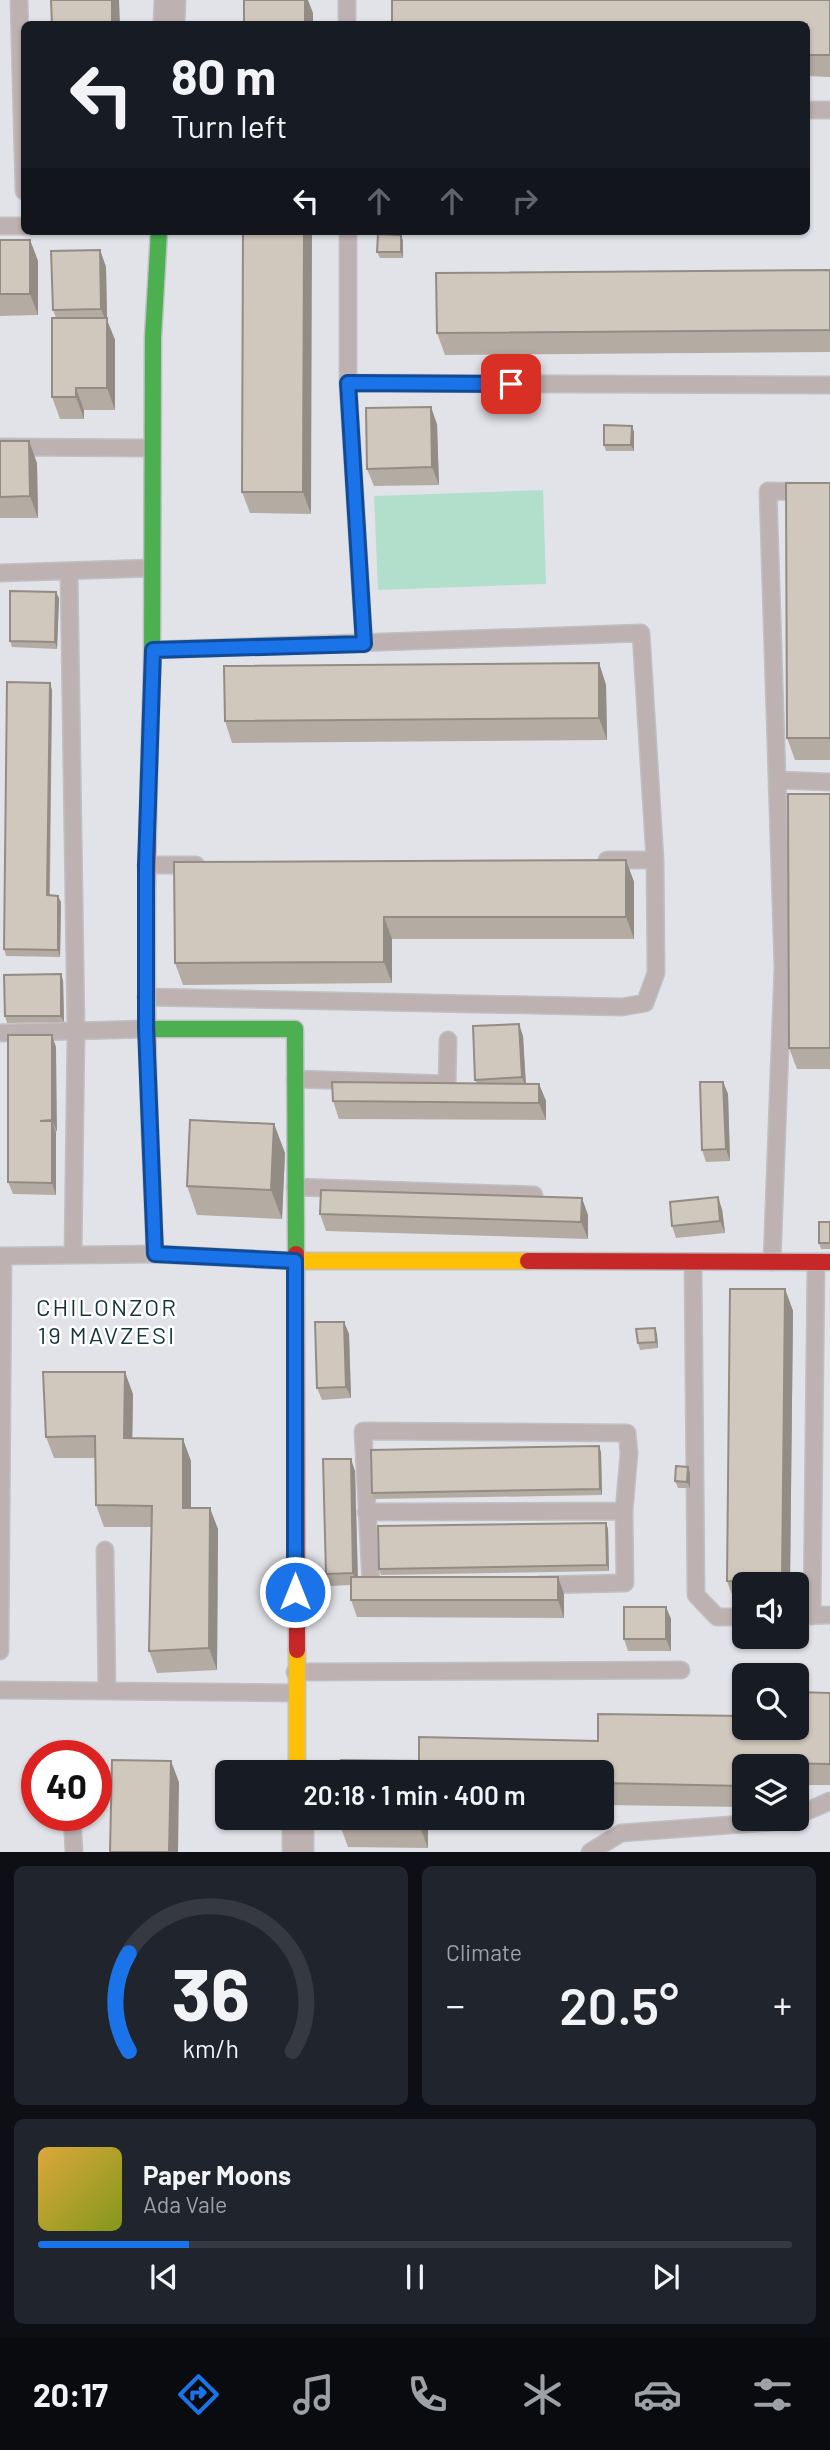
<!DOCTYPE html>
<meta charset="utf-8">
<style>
:root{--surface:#171b24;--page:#20242c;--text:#f1f3f6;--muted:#9ea1a6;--line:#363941;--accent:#1a73e8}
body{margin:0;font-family:Barlow,sans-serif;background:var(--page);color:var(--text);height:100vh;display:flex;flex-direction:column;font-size:26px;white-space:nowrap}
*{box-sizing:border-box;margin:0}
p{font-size:23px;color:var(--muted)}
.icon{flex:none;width:38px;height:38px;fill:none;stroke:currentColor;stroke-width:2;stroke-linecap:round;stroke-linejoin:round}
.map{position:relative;height:1852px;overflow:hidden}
.drawer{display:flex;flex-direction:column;gap:14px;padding:14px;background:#0d0f14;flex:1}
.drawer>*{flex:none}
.hud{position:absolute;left:21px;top:21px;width:789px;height:214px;border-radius:10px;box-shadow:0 2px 5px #0004;background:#171b24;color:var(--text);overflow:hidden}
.buttons{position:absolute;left:732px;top:1572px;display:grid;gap:14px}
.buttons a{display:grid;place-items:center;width:77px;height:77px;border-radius:10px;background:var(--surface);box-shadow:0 2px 5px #0004;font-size:35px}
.speed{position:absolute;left:21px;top:1740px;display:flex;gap:14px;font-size:35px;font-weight:700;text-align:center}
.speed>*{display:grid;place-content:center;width:91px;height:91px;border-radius:50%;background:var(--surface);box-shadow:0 2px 5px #0004;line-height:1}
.speed .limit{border:10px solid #d22;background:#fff;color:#111}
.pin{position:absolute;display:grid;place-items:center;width:60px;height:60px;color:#fff;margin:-30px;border-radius:14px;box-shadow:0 4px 10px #0006}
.me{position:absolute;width:77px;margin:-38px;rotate:0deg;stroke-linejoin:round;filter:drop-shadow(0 0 5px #0008)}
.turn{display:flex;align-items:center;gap:24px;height:147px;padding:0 35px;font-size:32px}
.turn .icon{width:91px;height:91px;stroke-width:2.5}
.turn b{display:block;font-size:49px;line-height:60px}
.lanes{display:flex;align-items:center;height:66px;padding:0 35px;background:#0003;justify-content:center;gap:35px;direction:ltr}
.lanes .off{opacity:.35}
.big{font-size:52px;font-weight:600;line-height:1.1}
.drawer .widget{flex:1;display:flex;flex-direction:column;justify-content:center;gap:10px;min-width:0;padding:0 24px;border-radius:10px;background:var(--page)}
.drawer .dial{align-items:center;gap:0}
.dial svg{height:182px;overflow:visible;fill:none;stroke:var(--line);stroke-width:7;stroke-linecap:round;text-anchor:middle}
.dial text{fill:var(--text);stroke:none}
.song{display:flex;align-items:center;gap:21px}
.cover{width:84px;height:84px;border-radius:10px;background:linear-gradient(135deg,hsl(40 70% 55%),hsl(70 70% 35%))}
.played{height:7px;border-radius:4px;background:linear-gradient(90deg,var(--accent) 20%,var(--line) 20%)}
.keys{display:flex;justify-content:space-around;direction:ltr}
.heat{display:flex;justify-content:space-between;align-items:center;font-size:38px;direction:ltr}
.drawer .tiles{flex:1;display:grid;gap:14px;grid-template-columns:1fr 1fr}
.widget:last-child{grid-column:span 2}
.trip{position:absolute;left:215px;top:1760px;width:399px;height:70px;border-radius:10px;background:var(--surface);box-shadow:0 2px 5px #0004;font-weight:600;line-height:70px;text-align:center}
.dock{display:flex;height:112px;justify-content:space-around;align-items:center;background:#090b0e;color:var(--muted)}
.dock .icon{width:49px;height:49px}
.dock .current{color:var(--accent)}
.dock b{font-size:32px;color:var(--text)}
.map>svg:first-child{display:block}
.green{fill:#b1dfcb}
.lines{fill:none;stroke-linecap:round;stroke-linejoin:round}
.lane-casing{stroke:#bfc0c3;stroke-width:19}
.street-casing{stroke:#bfc0c3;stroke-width:33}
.fast-casing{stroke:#bfc0c3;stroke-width:19}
.slow-casing{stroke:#bfc0c3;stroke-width:19}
.jam-casing{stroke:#bfc0c3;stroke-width:19}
.lane{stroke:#bdb1b1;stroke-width:16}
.street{stroke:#bdb1b1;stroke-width:30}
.fast{stroke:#4caf50;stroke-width:16}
.slow{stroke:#ffc107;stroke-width:16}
.jam{stroke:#c62828;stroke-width:16}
.wall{fill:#b4aca3}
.shaded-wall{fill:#928c84}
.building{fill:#d1c8bd;stroke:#928c84;stroke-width:2}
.route-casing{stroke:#114b97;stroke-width:18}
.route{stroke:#1a73e8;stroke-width:12}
.labels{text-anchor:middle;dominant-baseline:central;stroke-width:5;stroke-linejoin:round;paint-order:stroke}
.neighbourhood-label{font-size:24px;letter-spacing:2px;fill:#15353d;stroke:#fff}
</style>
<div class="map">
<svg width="830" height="1852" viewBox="0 0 830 1852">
<rect width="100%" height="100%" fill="#e2e3e8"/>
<path class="green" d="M543 490 546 584 378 590 374 496Z"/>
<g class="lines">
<defs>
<path id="lane" d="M19 0 24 191
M347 0V24
M807 110H830
M0 226H24
M348 231V383L364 644
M348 383 830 385
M0 447 152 448
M69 571 76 1031 73 1255
M0 573 152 568
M777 780 830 782
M607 860H655
M146 865H196
M146 997 622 1007 645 1003 656 973 655 860 641 633 153 650
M0 1033 146 1029
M295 1079 447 1084 448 1040
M295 1187 534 1195
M0 1256 155 1254
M693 1262 696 1595 717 1617H744
M772 1262 783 967 768 491 830 492
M366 1512 624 1511 629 1453 627 1433 363 1431 371 1583 383 1588
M105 1550 107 1691 295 1693
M539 1585 625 1583 624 1511
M796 1616 830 1615
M812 1616 816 1262
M0 1651 3 1256
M295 1672 681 1670
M0 1690 107 1691
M72 1815 74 1852
M796 1816 830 1801
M590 1852 621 1833 784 1821 791 1818"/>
<path id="street" d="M169 24 170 0
M298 1818V1852"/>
<path id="fast" d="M152 672 153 337 159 231
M146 1029H295L296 1254"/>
<path id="slow" d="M150 1131 155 1254 294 1261H528
M297 1650V1773"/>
<path id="jam" d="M150 1131C144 978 147 825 152 672
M296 1254 297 1650
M528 1261 830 1262"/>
</defs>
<use href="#lane" class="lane-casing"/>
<use href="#street" class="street-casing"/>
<use href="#fast" class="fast-casing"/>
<use href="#slow" class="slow-casing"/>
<use href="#jam" class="jam-casing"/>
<use href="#lane" class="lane"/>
<use href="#street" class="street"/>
<use href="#fast" class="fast"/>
<use href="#slow" class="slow"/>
<use href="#jam" class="jam"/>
</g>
<path class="wall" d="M830 0V77L807 76V24Z
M243 231 311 514 250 513 242 492Z
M401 235 403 241V258H380L377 252Z
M0 240H30L38 261V315L0 316Z
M100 250 106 267 107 320 115 340V410H84V419H60L52 397 56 318 53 310Z
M830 270V352L445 355 437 333Z
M437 424 439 485 374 486 367 469Z
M632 426 634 432V451H606L604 445Z
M0 441 37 463 38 518H0Z
M830 483V760H795L787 738Z
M59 598 57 649 12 647 10 641Z
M599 663 606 685 607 740 232 743 225 721Z
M52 690 50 895 61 902 60 957 6 956 4 949Z
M830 794V1069H797L789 1048Z
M626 860 634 882V939H392V983L183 985 175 963Z
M63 980 64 1022 7 1023 5 1016Z
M523 1036 526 1084H539L546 1101V1120L339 1119 333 1101 477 1084 475 1080Z
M56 1047V1195L13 1194 8 1182Z
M723 1082 728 1094 730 1161 706 1162 702 1150Z
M274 1124 285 1153 282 1219 197 1215 187 1186Z
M722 1209 725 1233 676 1238 672 1226Z
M320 1214 588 1215V1239L326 1231Z
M830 1222V1249H821L819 1243Z
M785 1289 793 1311 790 1584H744V1603H735L727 1581Z
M344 1322 349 1334 351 1398 322 1400 317 1388Z
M657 1334 658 1348 640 1350 638 1343Z
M133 1394 132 1439 191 1461V1508L218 1529 217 1670 157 1673 149 1651 151 1527H104L96 1505V1458H54L46 1437Z
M601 1452 602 1495 374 1499 372 1493Z
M688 1467 690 1473V1488H678L675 1481Z
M355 1471 358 1577 564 1594V1618L357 1617 351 1600V1585L330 1586 326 1574Z
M606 1523 608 1529 609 1571 381 1575 379 1569Z
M666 1607 671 1619V1651H628L624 1639Z
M830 1693V1785H796V1766H744V1807L602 1805V1773L419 1761 598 1741 744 1727Z
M340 1818H601V1830L428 1827V1848L348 1847 340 1825Z"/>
<path class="shaded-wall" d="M112 0H119L120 24H112Z
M305 0H308L313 13V24H305Z
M304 231H312L311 514 303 492Z
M401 235 403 241V258L401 252Z
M30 240 38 261V315L30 294Z
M100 250 106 267 107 320 115 340V410L107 388V324L101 309Z
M76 388 84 410V419L76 397Z
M431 407 437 424 439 485 432 467Z
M632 426 634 432V451L631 445Z
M29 441 37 463 38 518 30 496Z
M56 592 59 598 57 649 55 642Z
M599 663 606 685 607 740 599 718Z
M50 683 52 690 49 902 47 895Z
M626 860 634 882V939L626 917Z
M58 896 61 902 60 957 58 950Z
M384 917 392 939V983L384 962Z
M61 974 63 980 64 1022 61 1016Z
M519 1024 523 1036 526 1089 522 1077Z
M52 1035 56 1047 57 1132 52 1120Z
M723 1082 728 1094 730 1161 726 1149Z
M539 1084 546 1101V1120L539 1103Z
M52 1121 56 1133V1195L52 1183Z
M274 1124 285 1153 282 1219 271 1190Z
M718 1197 722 1209 725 1233 720 1221Z
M582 1198 588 1215V1239L581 1222Z
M785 1289 793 1311 790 1584H782V1582Z
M344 1322 349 1334 351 1398 346 1387Z
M655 1328 657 1334 658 1348 656 1342Z
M125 1372 133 1394 132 1460 124 1438Z
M183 1439 191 1461V1529L183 1508Z
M599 1446 601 1452 602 1495 600 1489Z
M351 1459 355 1471 358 1585 353 1573Z
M688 1467 690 1473V1488L687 1482Z
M210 1508 218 1529 217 1670 209 1648Z
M606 1523 608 1529 609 1571 607 1565Z
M558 1577 564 1594V1618L558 1600Z
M666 1607 671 1619V1651L666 1639Z
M171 1761 179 1782 178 1852H169Z
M420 1818H425L428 1827V1848L420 1827Z
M596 1818H601V1830Z"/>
<path class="building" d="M51 0H112V24H52Z
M244 0H305V24H244Z
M392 0H830V55H807V24H392Z
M243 231H304L303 492H242Z
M378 234 401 235V252H377Z
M0 240H30V294H0Z
M100 250 101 309 53 310 51 251Z
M830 270V330L437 333 436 273Z
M52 318H107V388H76V397H52Z
M431 407 432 467 367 469 366 408Z
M604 425 632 426 631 445H604Z
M0 441H29L30 496 0 497Z
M786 483H830V738H787Z
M10 591 56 592 55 642 10 641Z
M599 663V718L225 721 224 666Z
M7 682 50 683 47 895 58 896V950L4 949Z
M788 794H830V1048H789Z
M626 860V917H384V962L175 963 174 862Z
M61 974V1016H5L4 975Z
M519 1024 522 1077 475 1080 473 1026Z
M8 1035H52V1120L40 1121H52V1183L8 1182Z
M332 1082 539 1084V1103L333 1101Z
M700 1082H723L726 1149 702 1150Z
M190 1120 274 1124 271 1190 187 1186Z
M321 1190 582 1198 581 1222 320 1214Z
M718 1197 720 1221 672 1226 670 1202Z
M819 1222H830V1243H819Z
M730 1289H785L782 1582 727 1581Z
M315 1322H344L346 1387 317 1388Z
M655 1328 656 1342 638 1343 636 1329Z
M43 1372H125L124 1438 183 1439V1508H210L209 1648 149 1651 152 1506 96 1505 95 1436 46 1437Z
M599 1446 600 1489 372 1493 371 1450Z
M323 1459H351L353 1573 326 1574Z
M676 1466 688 1467 687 1482 675 1481Z
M606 1523 607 1565 379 1569 378 1526Z
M351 1577H558V1600H351Z
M624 1607H666V1639H624Z
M796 1692 830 1693V1764L769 1763V1766H744V1786L602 1783V1773H341V1760L419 1761V1737L598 1741V1714L744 1716V1727H796Z
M112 1760 171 1761 169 1852H110Z
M340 1818H420V1827L340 1825Z"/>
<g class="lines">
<defs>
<path id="route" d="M295 1592V1261L155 1254 146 1028V865L153 650 364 644 348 383 511 384"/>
</defs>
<use href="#route" class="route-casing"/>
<use href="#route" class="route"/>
</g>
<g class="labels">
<g class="neighbourhood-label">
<text x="107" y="1306">CHILONZOR<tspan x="107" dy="28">19 MAVZESI</tspan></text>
</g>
</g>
</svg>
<div class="buttons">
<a><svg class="icon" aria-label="sound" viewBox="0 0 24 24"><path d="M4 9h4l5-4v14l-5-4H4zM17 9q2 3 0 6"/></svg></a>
<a><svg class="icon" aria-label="search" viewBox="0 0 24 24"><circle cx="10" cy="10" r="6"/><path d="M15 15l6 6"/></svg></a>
<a><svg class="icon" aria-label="layers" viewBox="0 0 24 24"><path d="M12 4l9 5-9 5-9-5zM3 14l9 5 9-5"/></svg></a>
</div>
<div class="speed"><div class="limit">40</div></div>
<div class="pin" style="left:511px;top:384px;background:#d93025"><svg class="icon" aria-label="arrive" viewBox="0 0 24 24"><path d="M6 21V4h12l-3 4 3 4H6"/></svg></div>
<svg class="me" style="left:295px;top:1592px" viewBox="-20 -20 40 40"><circle r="17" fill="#1a73e8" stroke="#fff" stroke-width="3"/><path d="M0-11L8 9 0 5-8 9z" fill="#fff"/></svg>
<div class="trip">20:18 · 1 min · 400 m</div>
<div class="hud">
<div class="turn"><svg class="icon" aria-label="left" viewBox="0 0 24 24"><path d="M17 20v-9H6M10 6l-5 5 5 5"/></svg><div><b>80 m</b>Turn left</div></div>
<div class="lanes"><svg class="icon" aria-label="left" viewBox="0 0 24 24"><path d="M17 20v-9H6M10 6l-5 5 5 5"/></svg><svg class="icon off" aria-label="ahead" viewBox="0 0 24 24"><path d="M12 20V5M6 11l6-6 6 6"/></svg><svg class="icon off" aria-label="ahead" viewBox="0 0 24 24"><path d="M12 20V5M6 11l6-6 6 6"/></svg><svg class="icon off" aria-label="right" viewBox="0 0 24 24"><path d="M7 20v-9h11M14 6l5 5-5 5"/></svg></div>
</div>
</div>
<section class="drawer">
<div class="tiles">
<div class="widget dial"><svg viewBox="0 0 100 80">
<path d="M14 69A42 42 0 1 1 86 69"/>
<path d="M14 69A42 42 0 0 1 14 26" stroke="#1a73e8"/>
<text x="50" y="56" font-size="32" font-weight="700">36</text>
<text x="50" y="72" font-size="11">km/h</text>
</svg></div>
<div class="widget"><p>Climate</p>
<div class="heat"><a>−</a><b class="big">20.5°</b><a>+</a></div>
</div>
<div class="widget">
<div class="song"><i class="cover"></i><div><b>Paper Moons</b><p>Ada Vale</p></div></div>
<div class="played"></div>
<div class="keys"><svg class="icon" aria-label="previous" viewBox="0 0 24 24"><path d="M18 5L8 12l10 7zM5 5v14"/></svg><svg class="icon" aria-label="pause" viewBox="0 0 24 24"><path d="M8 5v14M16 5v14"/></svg><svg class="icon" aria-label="next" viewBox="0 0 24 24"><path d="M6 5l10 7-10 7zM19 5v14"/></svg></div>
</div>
</div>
</section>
<nav class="dock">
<b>20:17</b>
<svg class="icon current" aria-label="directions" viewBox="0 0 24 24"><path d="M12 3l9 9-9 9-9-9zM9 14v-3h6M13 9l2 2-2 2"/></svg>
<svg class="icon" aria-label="music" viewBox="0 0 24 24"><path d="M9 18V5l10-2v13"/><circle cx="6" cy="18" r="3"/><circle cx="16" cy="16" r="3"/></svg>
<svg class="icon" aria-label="phone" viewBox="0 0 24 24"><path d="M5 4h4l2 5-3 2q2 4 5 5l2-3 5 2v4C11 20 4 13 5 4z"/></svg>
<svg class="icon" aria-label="climate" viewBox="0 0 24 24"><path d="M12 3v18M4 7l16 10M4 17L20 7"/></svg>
<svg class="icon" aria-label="car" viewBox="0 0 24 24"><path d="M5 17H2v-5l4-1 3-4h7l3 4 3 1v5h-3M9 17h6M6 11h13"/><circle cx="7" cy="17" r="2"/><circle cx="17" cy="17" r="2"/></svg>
<svg class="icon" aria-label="filters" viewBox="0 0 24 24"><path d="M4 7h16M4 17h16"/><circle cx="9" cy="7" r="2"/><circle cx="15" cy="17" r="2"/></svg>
</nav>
